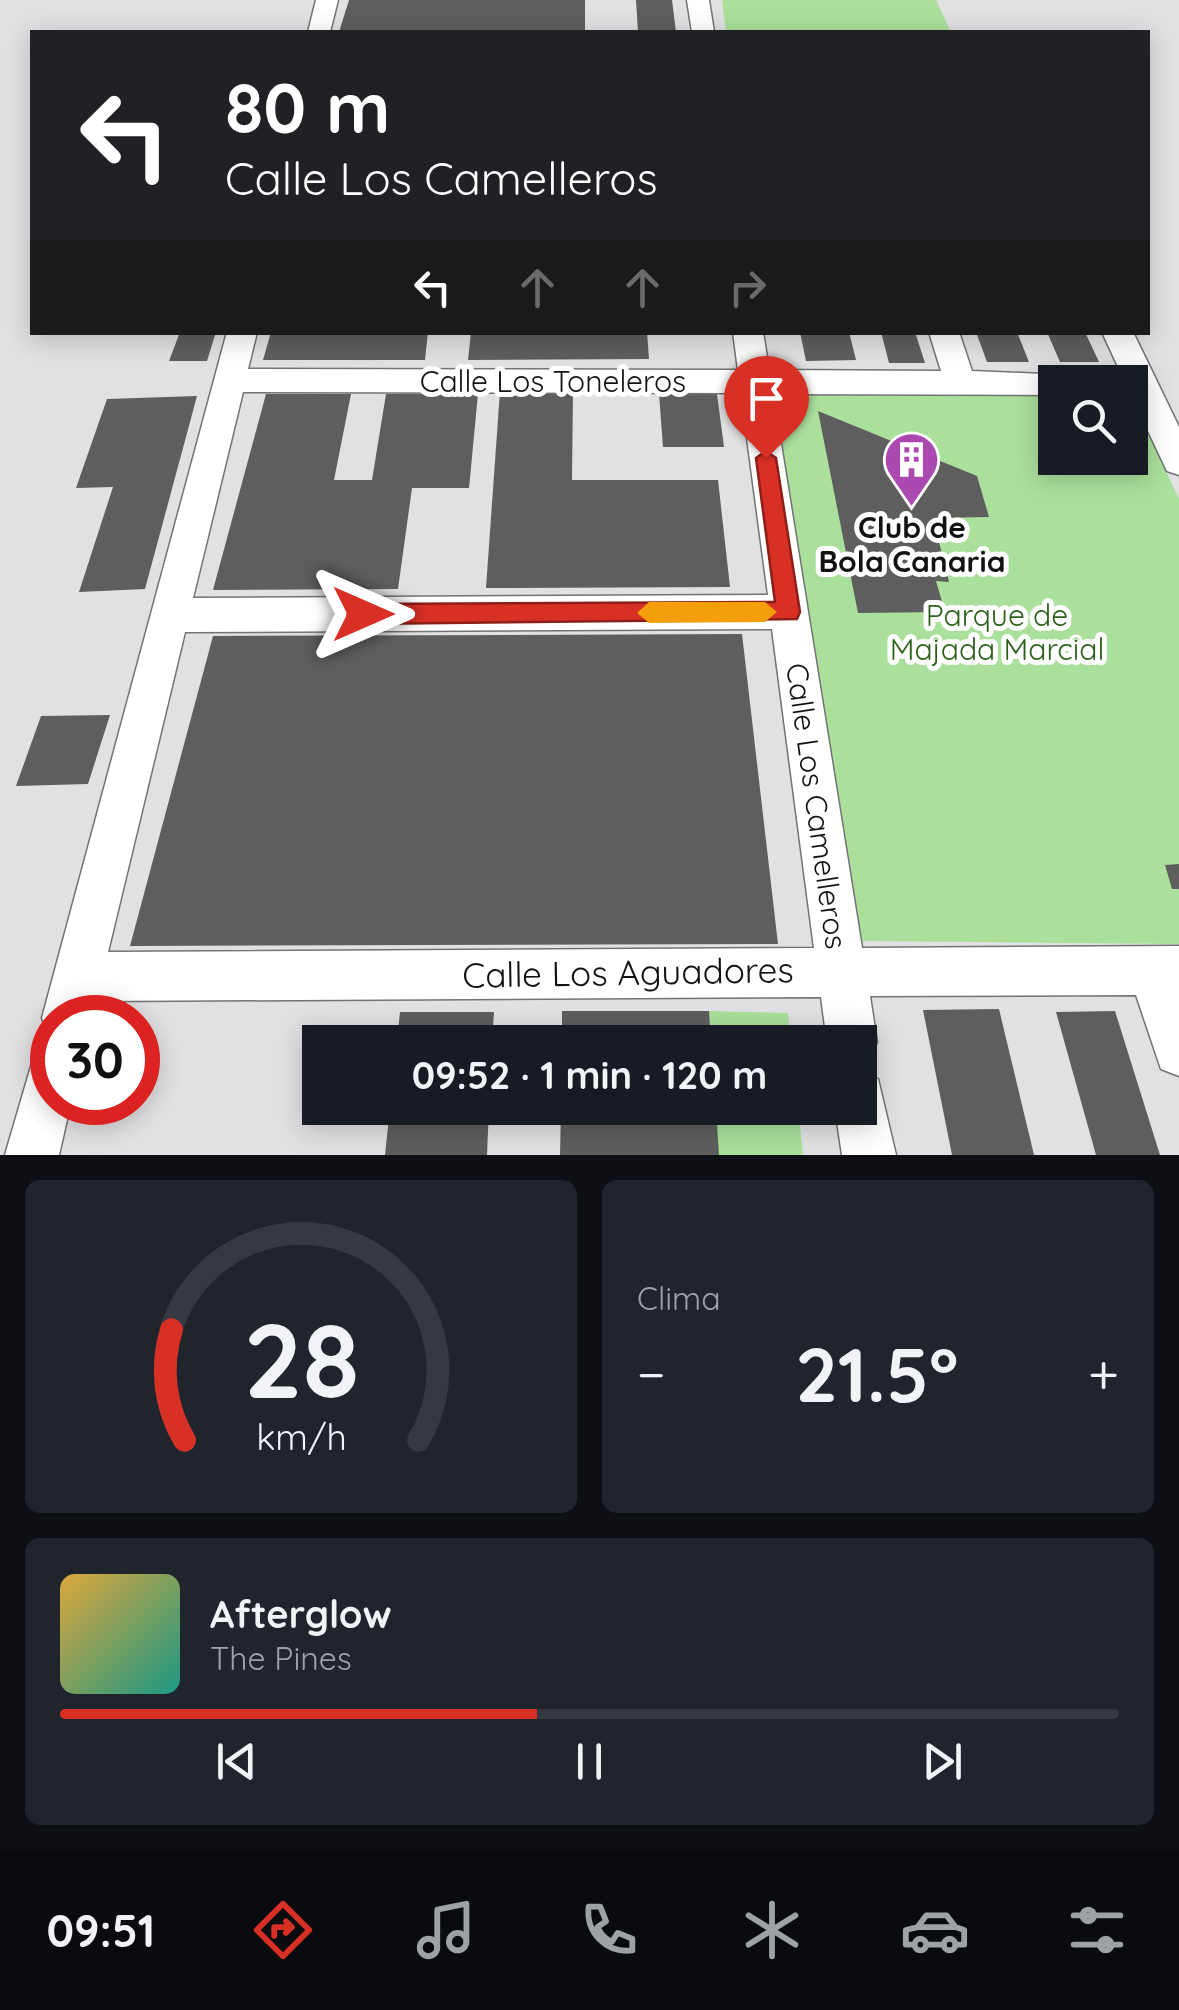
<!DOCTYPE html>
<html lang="es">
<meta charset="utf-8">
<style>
:root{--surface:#171b24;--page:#20242c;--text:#f1f3f6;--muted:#9ea1a6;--line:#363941;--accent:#d93025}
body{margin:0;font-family:Quicksand,sans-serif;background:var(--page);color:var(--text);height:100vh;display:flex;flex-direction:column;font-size:38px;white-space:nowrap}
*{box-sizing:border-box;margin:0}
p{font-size:32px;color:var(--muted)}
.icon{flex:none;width:55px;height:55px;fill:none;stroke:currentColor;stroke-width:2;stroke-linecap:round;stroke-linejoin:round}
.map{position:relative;height:1155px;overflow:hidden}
.details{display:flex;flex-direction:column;gap:25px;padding:25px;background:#0d0f14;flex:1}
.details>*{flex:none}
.banner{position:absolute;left:30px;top:30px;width:1120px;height:305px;border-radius:0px;box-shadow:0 5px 25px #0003;background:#202124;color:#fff;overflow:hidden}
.controls{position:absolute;left:1038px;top:365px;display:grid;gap:20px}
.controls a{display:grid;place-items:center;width:110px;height:110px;border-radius:0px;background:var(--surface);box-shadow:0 5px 25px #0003;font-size:50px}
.speed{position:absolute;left:30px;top:995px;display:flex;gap:20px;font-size:50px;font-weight:700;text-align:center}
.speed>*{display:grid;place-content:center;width:130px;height:130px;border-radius:50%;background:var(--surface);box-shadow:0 5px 25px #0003;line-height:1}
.speed .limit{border:15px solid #d22;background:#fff;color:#111}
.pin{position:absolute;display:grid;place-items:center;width:85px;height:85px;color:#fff;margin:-102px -42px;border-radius:50% 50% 50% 0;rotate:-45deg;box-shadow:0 0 10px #0007}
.pin .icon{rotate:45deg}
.me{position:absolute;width:110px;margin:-55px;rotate:90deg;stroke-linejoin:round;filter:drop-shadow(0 0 8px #0008)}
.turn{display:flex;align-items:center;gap:35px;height:210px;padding:0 30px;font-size:45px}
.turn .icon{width:130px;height:130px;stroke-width:2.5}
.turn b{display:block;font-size:70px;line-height:85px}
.lanes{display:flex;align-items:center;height:95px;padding:0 30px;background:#0003;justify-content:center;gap:50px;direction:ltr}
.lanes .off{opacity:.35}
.big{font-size:75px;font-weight:700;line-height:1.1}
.details .card{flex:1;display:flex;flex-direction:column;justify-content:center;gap:15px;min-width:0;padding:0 35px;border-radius:15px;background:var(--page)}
.details .dial{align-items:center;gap:0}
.dial svg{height:260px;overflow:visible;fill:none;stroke:var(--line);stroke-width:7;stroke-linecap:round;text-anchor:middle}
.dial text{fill:var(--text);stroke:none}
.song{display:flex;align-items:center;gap:30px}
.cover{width:120px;height:120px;border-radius:15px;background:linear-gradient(135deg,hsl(40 70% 55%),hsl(170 70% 35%))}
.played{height:10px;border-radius:5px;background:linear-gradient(90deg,var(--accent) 45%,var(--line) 45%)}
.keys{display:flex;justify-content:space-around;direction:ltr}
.heat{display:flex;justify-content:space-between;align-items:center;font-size:55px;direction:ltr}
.details .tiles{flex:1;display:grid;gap:25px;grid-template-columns:1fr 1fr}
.card:last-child{grid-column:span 2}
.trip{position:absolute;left:302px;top:1025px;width:575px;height:100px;border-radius:0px;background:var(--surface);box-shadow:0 5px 25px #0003;font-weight:700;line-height:100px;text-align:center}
.tab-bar{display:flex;height:160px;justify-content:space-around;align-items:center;background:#090b0e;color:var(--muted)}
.tab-bar .icon{width:70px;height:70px}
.tab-bar .on{color:var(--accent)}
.tab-bar b{font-size:45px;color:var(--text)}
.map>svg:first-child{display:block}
.green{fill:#abe09c}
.building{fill:#5e5e5f}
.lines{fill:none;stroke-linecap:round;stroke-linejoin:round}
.minor-casing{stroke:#727374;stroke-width:3}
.minor{fill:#fff;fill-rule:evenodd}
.route{fill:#d93025;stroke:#8d1f18;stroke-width:2.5}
.slow{fill:#f59e0b}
.labels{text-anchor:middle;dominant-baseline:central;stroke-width:10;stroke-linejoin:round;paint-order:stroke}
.street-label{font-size:30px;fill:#121213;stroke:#fff}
.poi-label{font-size:30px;font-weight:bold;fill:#121213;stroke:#fff}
.park-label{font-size:30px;fill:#2d611c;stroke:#fff}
.near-street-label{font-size:35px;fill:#121213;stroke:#fff}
</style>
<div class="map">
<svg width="1179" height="1155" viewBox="0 0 1179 1155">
<rect width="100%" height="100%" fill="#e1e1e3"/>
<path class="green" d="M722 0H936L951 32H726Z
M1055 395V458H1130V395L1179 499V944L862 941 774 396Z
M709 1011 788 1013 791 1042H710Z
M714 1108H798L803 1155H717Z"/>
<path class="building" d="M349 0H585V32H339Z
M636 0H672L676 32H638Z
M180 332H216L207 361H169Z
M271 332H428L425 360H263Z
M471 332H647L649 359 468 360Z
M800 332H849L856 360 806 361Z
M881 332H915L925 363H889Z
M976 332H1017L1029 362H987Z
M1047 332H1085L1099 362H1060Z
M573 390 572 480H718L730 587 486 588 500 391Z
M266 394H351L334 480H372L386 394H478L469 488H412L398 589 213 590Z
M659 394H717L724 447H663Z
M197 396 145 589 79 592 113 487 76 488 107 399Z
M818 411 977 476 989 517 933 518 949 582 936 581 945 612 858 613Z
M742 634 778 944 130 946 213 636Z
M110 715 88 784 16 786 41 716Z
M1179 864V889H1172L1165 865Z
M999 1009 1034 1155H952L923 1010Z
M562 1011H709L711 1042H562Z
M1115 1011 1160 1155H1096L1056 1012Z
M400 1012H494L492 1042H397Z
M390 1108H489L487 1155H385Z
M561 1108H716L719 1155H560Z"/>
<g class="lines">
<defs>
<path id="minor" d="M316 0H338L330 32H308Z
M687 0H709L714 32H692Z
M227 332H257L248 369 738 370 733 332H763L769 370 941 371 929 332H959L972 371 1066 375 1071 382H1055V395L773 394 862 948 1179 946V1076L1161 1069 1136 995 870 996 877 1042 870 1060 860 1064V1042H827L821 997 96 1001 92 1018H52L49 1036 42 1018ZM243 392 741 393 768 595 193 598ZM772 629 814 948 108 952 185 632Z
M1102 332H1133L1179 427V475L1167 471 1130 393V382H1125Z
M52 1048V1102H71L59 1155H5L34 1056Z
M860 1071 878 1079 896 1155H842L835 1108H860Z"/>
</defs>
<use href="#minor" class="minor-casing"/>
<use href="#minor" class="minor"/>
</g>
<path class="route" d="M766 451 776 458 800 612 797 619 363 624 351 614 363 604 775 602 756 458Z"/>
<path class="slow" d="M649 602H765L777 612 765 622 649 623 637 613Z"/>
<defs>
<symbol id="building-pin" viewBox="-11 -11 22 30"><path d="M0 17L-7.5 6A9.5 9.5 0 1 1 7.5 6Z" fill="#ab49b0" stroke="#fff"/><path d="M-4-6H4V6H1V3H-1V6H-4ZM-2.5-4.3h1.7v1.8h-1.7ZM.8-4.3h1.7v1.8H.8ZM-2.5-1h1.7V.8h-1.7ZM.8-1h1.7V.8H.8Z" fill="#fff"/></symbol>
</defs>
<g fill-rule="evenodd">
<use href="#building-pin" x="880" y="428" width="63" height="86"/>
</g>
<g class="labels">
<g class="street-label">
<text x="553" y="381">Calle Los Toneleros</text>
<text transform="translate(817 806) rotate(82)">Calle Los Camelleros</text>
</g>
<g class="poi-label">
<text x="912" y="527">Club de<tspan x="912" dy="34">Bola Canaria</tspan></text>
</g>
<g class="park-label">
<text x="997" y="615">Parque de<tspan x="997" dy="34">Majada Marcial</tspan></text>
</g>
<g class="near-street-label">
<text transform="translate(628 972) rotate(-1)">Calle Los Aguadores</text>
</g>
</g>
</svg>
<div class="controls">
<a><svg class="icon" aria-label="search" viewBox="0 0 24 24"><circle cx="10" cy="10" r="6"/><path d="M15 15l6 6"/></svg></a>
</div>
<div class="speed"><div class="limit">30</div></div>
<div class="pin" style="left:766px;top:458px;background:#d93025"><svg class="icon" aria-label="arrive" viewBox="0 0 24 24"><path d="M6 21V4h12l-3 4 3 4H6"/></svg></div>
<svg class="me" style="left:363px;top:614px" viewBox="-20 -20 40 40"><path d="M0-17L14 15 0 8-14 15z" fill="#d93025" stroke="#fff" stroke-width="4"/></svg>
<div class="trip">09:52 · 1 min · 120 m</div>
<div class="banner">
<div class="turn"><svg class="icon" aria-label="left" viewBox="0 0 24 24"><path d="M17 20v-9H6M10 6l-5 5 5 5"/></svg><div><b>80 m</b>Calle Los Camelleros</div></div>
<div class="lanes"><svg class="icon" aria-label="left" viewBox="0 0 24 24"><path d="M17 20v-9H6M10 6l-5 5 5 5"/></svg><svg class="icon off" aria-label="ahead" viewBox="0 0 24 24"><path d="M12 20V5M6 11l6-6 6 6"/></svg><svg class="icon off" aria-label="ahead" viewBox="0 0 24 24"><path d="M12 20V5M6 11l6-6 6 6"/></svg><svg class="icon off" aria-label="right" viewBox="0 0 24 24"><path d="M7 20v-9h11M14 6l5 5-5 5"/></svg></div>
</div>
</div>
<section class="details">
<div class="tiles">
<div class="card dial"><svg viewBox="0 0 100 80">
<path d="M14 69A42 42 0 1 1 86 69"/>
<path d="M14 69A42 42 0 0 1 10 35" stroke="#d93025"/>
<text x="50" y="56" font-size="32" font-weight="700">28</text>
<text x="50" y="72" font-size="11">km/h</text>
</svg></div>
<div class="card"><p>Clima</p>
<div class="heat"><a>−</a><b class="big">21.5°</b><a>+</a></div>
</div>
<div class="card">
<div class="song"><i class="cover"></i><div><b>Afterglow</b><p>The Pines</p></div></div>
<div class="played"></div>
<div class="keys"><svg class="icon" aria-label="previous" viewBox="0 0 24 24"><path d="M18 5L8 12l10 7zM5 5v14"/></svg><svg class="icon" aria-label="pause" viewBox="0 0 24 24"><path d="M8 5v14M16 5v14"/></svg><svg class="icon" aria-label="next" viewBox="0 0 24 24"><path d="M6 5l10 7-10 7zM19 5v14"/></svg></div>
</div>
</div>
</section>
<nav class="tab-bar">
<b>09:51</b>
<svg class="icon on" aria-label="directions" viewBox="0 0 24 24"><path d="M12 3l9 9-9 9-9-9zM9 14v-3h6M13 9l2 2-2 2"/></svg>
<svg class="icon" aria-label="music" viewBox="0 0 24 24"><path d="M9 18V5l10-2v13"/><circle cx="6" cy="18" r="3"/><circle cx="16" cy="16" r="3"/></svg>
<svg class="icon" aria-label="phone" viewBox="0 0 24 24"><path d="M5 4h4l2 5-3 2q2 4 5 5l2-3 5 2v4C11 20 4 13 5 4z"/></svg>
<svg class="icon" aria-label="climate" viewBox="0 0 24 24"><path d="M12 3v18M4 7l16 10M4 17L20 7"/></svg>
<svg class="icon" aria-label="car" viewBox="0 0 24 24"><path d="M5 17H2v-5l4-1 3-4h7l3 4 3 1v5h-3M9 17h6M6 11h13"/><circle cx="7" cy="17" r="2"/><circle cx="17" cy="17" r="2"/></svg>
<svg class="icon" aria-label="filters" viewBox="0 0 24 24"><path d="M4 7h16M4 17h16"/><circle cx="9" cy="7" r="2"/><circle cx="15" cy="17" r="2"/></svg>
</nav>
